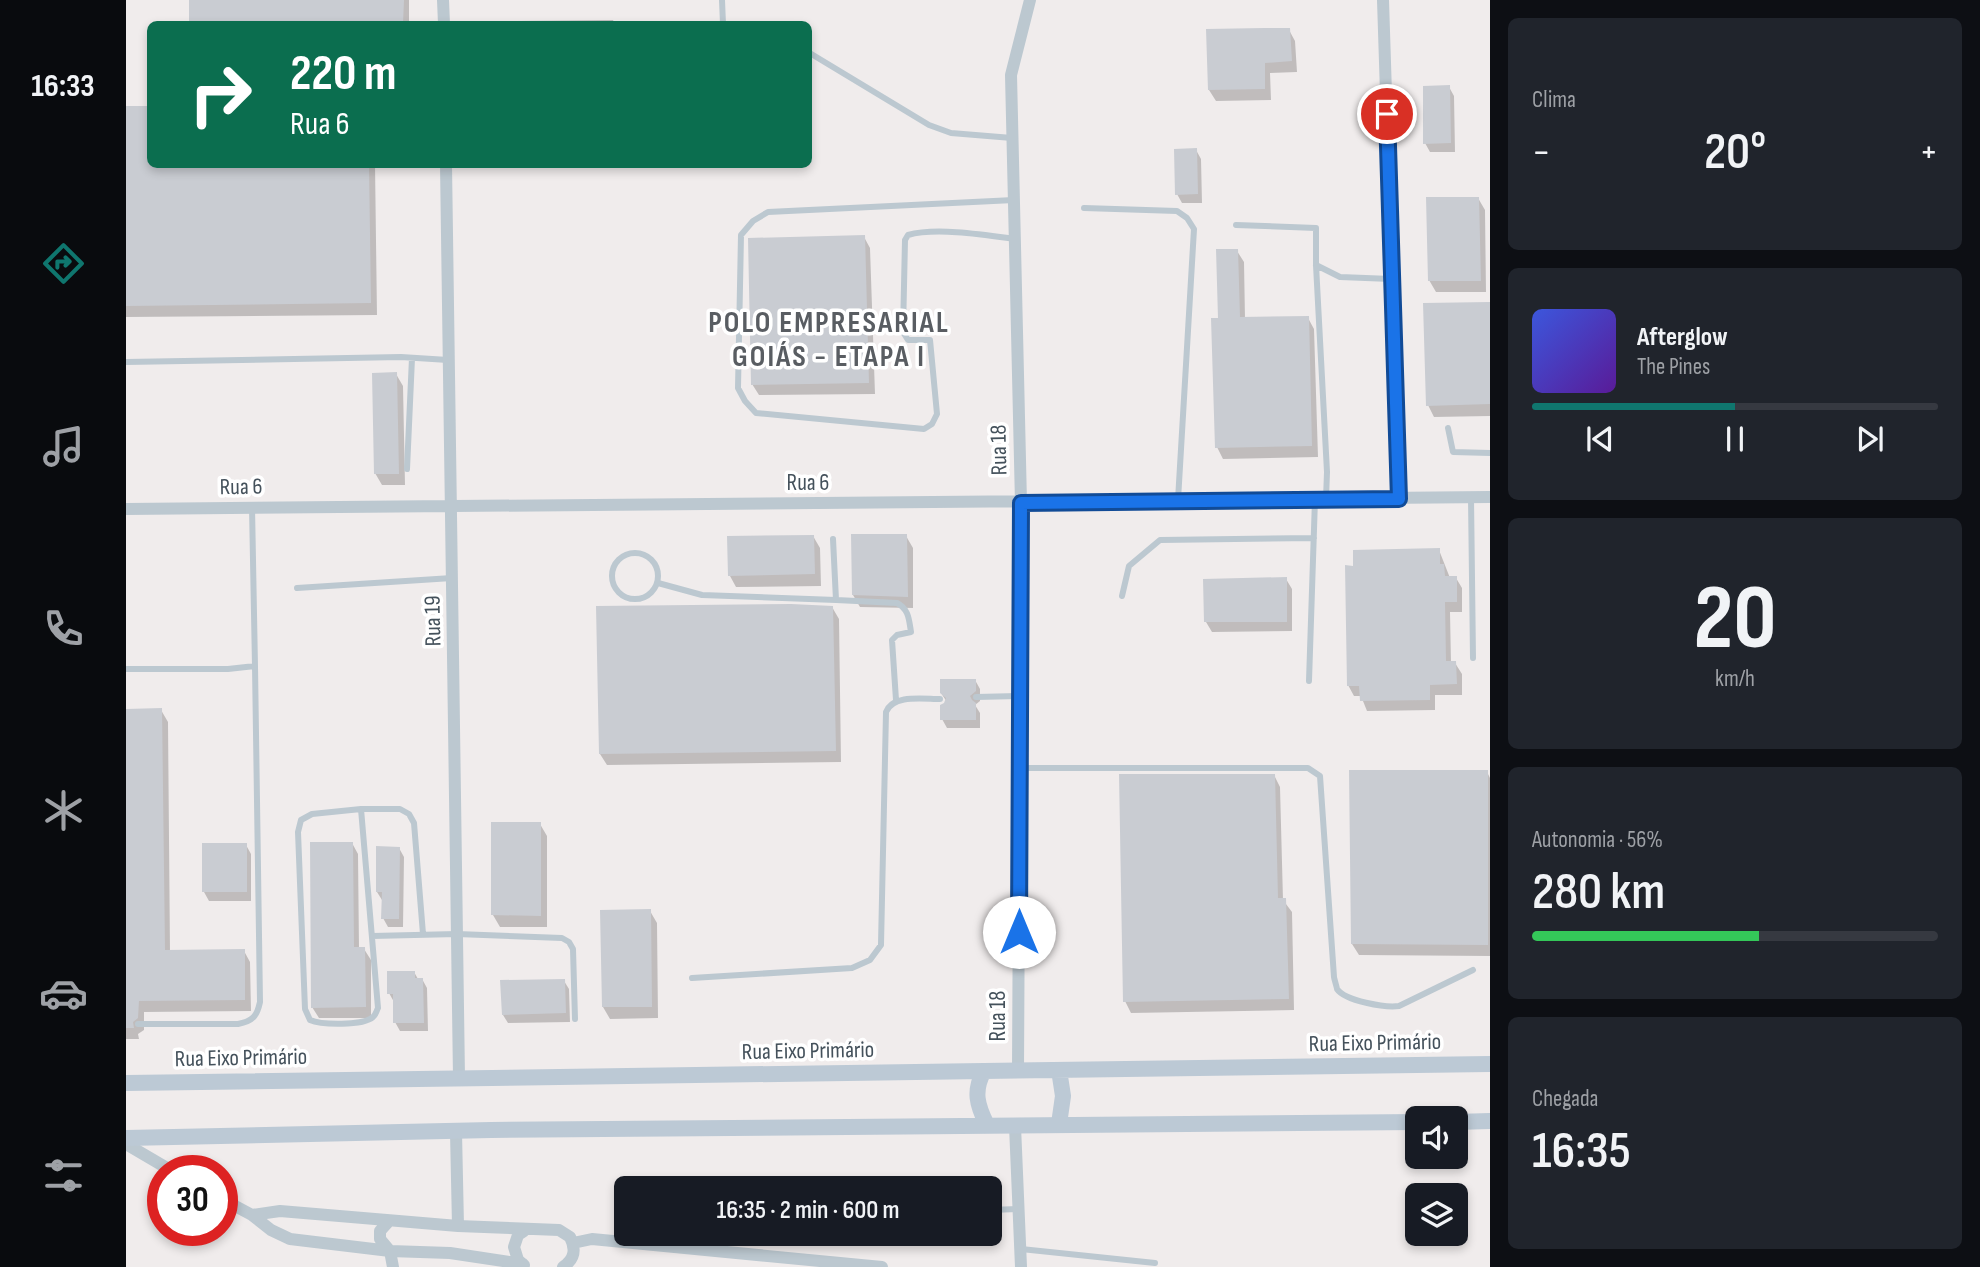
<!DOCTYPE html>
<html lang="pt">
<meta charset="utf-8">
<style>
:root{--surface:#171b24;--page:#20242c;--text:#f1f3f6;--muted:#9ea1a6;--line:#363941;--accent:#0f766e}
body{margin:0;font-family:"Sofia Sans Condensed",sans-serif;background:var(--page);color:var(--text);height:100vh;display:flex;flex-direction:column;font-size:26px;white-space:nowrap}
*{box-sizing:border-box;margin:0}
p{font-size:23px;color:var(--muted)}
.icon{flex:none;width:38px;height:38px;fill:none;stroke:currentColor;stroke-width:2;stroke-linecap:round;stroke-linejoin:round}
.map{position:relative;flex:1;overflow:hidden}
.sheet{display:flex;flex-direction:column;gap:18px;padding:18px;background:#0d0f14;width:490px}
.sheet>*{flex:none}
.hud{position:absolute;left:21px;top:21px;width:665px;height:147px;border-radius:10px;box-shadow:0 4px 10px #0003;background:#0b6e4f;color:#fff;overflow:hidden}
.buttons{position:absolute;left:1279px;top:1106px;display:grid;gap:14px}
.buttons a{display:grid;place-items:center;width:63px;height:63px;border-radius:10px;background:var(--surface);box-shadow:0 4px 10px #0003;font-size:35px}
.speed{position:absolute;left:21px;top:1155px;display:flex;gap:14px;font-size:35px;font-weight:700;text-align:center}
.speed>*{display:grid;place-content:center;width:91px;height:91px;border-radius:50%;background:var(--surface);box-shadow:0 4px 10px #0003;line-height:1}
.speed .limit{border:10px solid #d22;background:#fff;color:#111}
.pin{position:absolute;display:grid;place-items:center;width:60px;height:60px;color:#fff;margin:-30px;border:4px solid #fff;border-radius:50%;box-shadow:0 2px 7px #0007}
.me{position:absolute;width:77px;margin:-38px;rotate:0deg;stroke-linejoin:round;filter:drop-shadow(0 0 5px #0008)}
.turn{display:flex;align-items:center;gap:24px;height:147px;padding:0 28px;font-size:32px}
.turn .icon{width:91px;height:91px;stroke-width:2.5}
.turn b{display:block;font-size:49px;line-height:60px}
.big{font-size:52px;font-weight:600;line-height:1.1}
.sheet .card{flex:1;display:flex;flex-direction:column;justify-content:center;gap:10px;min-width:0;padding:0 24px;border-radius:10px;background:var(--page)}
.sheet .dial{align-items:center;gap:0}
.dial b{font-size:91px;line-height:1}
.song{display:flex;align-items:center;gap:21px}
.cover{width:84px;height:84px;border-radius:10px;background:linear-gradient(135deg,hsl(230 70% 55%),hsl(270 70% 35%))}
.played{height:7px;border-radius:4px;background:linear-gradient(90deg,var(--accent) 50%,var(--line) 50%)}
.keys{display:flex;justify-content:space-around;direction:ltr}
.heat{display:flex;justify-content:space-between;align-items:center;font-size:38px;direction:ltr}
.charge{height:10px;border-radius:5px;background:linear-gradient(90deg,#34c759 56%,var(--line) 0)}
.trip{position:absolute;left:488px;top:1176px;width:388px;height:70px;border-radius:10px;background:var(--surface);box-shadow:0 4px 10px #0003;font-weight:600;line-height:70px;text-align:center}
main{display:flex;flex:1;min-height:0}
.menu{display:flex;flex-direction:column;width:126px;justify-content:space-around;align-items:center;background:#090b0e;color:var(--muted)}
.menu .icon{width:49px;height:49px}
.menu .selected{color:var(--accent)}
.menu b{font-size:32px;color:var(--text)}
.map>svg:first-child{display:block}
.shadow{fill:#0003}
.building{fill:#c9ccd2}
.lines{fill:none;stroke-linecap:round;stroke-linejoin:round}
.lane{stroke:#bcc8d0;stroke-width:6}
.street{stroke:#bcc8d0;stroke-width:12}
.secondary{stroke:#bcc9d5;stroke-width:16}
.route-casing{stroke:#114b97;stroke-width:18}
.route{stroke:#1a73e8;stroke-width:12}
.labels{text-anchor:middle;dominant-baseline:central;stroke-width:7;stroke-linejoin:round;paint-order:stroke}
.street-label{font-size:23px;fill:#44515b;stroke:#fff}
.district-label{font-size:30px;font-weight:bold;letter-spacing:2px;fill:#595d62;stroke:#fff}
</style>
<main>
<nav class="menu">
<b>16:33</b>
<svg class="icon selected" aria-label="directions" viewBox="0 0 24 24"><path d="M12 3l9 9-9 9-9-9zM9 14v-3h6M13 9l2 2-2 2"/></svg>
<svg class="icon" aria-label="music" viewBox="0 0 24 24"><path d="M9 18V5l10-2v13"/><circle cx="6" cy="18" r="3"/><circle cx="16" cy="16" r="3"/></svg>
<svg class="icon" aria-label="phone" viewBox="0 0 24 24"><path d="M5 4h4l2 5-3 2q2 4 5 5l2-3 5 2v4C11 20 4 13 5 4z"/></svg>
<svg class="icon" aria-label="climate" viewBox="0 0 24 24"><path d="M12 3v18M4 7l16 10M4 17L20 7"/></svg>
<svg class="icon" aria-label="car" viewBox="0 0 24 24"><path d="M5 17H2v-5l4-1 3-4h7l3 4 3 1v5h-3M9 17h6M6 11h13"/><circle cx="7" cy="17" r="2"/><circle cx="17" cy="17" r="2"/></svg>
<svg class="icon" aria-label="filters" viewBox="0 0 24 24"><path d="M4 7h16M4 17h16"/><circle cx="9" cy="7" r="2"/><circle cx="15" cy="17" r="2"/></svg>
</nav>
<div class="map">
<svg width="1364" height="1267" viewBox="0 0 1364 1267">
<rect width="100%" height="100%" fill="#f0ecec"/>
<path class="shadow" d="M65 0H283V24H65Z
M487 20 489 24H390V21Z
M1163 30 1169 41 1171 72 1144 73 1145 100 1090 101 1083 90Z
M1323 87 1328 96 1329 152H1304L1299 143Z
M0 108H24V164H249L251 315 0 317Z
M1070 150 1075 159 1076 203H1056L1051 194Z
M1352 198 1359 210 1360 292H1310L1303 280Z
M738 237 744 248 749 394 633 395 626 384Z
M1111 251 1118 262 1119 319 1182 318 1188 329 1192 457 1097 459 1091 447 1093 320Z
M1364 303V416L1308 417 1302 405Z
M270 374 277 386 279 485H256L249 473Z
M687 536 694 548 695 586 610 587 604 576Z
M780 536 787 548V608L734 607 727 595Z
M1313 550 1324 578H1330L1336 588V612H1324L1325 663H1329L1336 674V695H1309V710L1241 711 1235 696H1228L1222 685 1229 567Z
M1160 579 1166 589V631L1086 632 1080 622Z
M706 607 713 619 715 762 481 765 474 754Z
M849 680 854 689V701L849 705 854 713V728H821L816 719 821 702 815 693Z
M0 710H35L42 722 44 951H118L124 962 125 1011 18 1012V1030L12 1034 13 1039H0Z
M1361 772 1364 778V956L1233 955 1226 944Z
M1148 775 1154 787 1157 900 1166 912 1168 1010 1005 1013 999 1001Z
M414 824 421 836V927H374L367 915Z
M226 843 232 854 233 949H238L245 960V1018H193L186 1007Z
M120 845 125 854V901H83L78 892Z
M273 848 278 857 277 927H262L257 918 256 900 251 892Z
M524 911 531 923 532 1018 484 1019 477 1007Z
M288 972 292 979H296L301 988 302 1031H274L269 1022 268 1002 263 993Z
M438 981 443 989 444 1022 382 1023 377 1015Z"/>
<path class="building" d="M63 0H278L277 24H63Z
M1138 28H1164L1166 61 1139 63V89L1082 90 1080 29Z
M1324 85 1325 143 1297 144V86Z
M0 106H24V164H243L245 303 0 306Z
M1071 148 1072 194 1049 195 1048 149Z
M1300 197H1353L1355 281H1302Z
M739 235 743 383 625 385 622 238Z
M1090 249H1112L1114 317 1183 316 1186 446 1089 448 1085 318H1092Z
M1364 302V404L1300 406 1297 303Z
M271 372 273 474H248L246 373Z
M725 534H781L782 597 726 595Z
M688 535 689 574 602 576 601 536Z
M1314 548V564H1318L1319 576H1331V602H1319L1320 661H1330L1331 684 1304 685V700L1234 701 1233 686H1221L1219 565 1227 566V550Z
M1161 577V622H1078L1077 579Z
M665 604 707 606 710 751 473 754 470 606Z
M814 679H850V691L844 696 846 700 850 703V720H814V705L818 703 820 698 814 693Z
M36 708 39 950 119 949V1000L13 1001 12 1018 7 1022 8 1028H0V709Z
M1223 770H1362V945L1225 944Z
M993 774H1149L1152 898H1160L1163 999 997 1002Z
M365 822H415V916L365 915Z
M184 842H227L228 947H239L240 1007 185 1008Z
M76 843H121V892H76Z
M250 846 274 847 273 919H255L256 892H250Z
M525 909 526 1007H476L474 910Z
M261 971H289V978H297L298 1023H267V994H261Z
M439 979 440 1013 376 1015 374 980Z"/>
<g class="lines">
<path class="lane" d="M596 0 597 24
M682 52 803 125 825 133 886 138
M888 200 642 212 627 221 615 235 612 388 619 401 630 413 798 429 806 424 811 414 804 340H782L777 332 779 240 782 235C810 227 860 235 889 239
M958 208 1051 211 1061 218 1068 229 1052 500
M1110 225 1190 228V265L1201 472 1200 499
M1190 265 1214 277 1265 279
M0 362 275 357 322 360
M1322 428 1327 452 1364 453
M281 469 286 358
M1345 498 1347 658
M707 539 710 600 771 603C783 609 783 620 785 632L771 635 766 640 770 700
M486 576a23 23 0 1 1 46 0a23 23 0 1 1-46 0Z
M532 583 576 595 710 600
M171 588 326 578
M996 596 1003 566 1034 540 1188 538
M0 669H102L129 666 126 507
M1183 681 1189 499
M850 697 894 696
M894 768H1182L1194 776 1208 977C1208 978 1211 988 1211 989 1219 1001 1260 1008 1273 1006L1347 970
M235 809 252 1008C250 1012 250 1014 247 1017 237 1026 195 1025 184 1020L179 1009 172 832 175 820 186 814 235 809H274L283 814 288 823 297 934
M246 936 331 934 436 938 443 942 447 949 449 1019
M566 978 726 968 744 960 755 945 760 712C767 694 797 699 814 699
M12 1024H112C127 1021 131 1016 134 1002L129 666
M864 1210 892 1209
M895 1249 1029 1263"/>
<path class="street" d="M317 0 318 24
M1257 0 1273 499
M320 164 333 1078
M0 509 1364 497
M892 1069 895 503 885 75 904 0
M889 1126 895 1267
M330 1132 332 1226
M0 1144 46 1171
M96 1199 126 1215 145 1230 164 1239 264 1251 324 1253 397 1264
M126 1215 154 1211 332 1226 433 1230 444 1237C450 1249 449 1259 437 1267
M263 1221 254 1231V1239L264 1251 267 1267
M398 1231 392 1235 388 1247 392 1260 398 1265
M447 1243 466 1239 756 1267"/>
<path class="secondary" d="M858 1071C847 1091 851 1105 861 1125
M0 1083 1364 1064
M1330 1122 1364 1121
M933 1124 937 1096 933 1070
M0 1138 365 1130 1292 1122"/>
</g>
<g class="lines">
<defs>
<path id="route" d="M893 932 895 503 1273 499 1261 114"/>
</defs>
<use href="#route" class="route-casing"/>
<use href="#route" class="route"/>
</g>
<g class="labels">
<g class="street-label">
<text transform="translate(873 450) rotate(-91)">Rua 18</text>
<text x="682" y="483">Rua 6</text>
<text transform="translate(115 487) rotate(-1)">Rua 6</text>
<text transform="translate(307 621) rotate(-91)">Rua 19</text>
<text transform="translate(872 1016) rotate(-90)">Rua 18</text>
<text transform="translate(1249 1043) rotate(-1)">Rua Eixo Primário</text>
<text transform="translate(682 1051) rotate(-1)">Rua Eixo Primário</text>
<text transform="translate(115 1058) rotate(-1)">Rua Eixo Primário</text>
</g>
<g class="district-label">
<text x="703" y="323">POLO EMPRESARIAL<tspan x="703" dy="34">GOIÁS - ETAPA I</tspan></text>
</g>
</g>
</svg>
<div class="buttons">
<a><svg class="icon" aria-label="sound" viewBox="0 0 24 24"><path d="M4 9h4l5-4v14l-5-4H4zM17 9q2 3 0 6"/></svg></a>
<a><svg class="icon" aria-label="layers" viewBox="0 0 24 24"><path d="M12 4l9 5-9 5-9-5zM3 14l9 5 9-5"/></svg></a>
</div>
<div class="speed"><div class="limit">30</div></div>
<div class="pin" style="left:1261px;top:114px;background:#d93025"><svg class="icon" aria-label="arrive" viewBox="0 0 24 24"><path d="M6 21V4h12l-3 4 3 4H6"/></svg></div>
<svg class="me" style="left:893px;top:932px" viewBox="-20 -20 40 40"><circle r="19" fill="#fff"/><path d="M0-13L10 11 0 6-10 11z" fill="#1a73e8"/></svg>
<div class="trip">16:35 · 2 min · 600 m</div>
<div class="hud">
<div class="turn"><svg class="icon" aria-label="right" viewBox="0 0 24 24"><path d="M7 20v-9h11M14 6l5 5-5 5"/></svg><div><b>220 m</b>Rua 6</div></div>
</div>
</div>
<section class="sheet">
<div class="card"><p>Clima</p>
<div class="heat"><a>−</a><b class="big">20°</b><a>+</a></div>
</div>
<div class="card">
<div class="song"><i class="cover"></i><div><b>Afterglow</b><p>The Pines</p></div></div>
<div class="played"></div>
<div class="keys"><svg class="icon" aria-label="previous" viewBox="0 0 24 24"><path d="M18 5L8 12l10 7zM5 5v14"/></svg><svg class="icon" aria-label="pause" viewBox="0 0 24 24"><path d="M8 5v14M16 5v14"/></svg><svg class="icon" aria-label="next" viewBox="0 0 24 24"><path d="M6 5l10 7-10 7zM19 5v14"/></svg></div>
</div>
<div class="card dial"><b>20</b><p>km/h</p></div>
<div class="card"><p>Autonomia · 56%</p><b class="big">280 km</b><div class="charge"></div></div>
<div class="card"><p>Chegada</p><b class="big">16:35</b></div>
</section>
</main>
